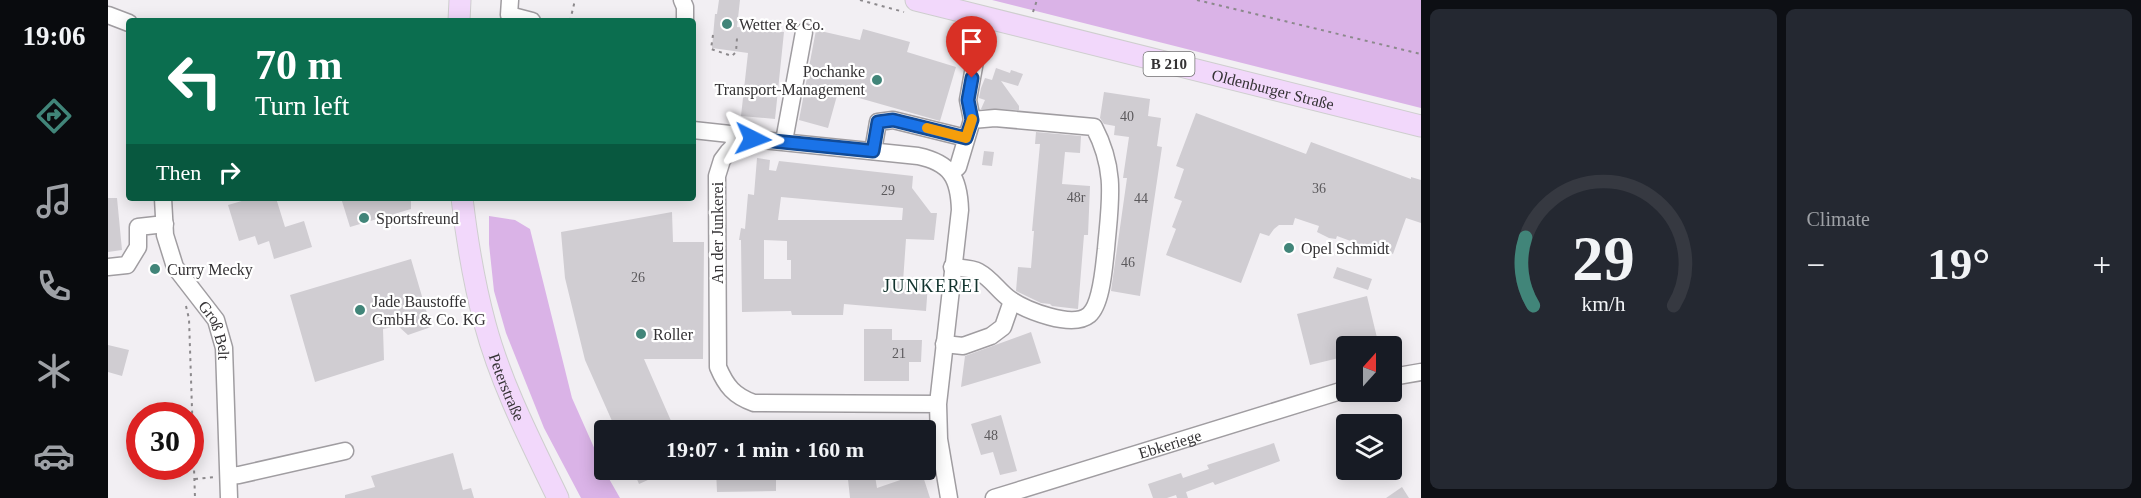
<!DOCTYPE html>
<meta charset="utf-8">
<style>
:root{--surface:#171b24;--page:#242831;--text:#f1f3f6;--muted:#9ea1a6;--line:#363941;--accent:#418579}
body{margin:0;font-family:"Times New Roman",serif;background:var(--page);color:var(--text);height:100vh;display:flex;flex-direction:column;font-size:22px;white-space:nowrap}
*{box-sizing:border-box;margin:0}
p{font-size:20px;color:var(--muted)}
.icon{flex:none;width:33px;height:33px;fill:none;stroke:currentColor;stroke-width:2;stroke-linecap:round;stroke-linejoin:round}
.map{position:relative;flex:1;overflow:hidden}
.drawer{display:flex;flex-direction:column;gap:9px;padding:9px;background:#0d0f14;width:720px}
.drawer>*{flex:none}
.banner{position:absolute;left:18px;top:18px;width:570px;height:183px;border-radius:6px;box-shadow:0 3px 15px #0003;background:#0b6e4f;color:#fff;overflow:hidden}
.needle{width:39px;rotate:21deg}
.controls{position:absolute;left:1228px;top:336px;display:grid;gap:12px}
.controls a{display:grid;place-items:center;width:66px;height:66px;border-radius:6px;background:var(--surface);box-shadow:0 3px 15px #0003;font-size:30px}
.speed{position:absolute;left:18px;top:402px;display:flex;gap:12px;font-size:30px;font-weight:700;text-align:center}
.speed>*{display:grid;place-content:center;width:78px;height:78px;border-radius:50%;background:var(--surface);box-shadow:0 3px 15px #0003;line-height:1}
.speed .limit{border:9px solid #d22;background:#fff;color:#111}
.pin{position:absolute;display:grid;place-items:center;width:51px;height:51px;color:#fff;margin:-62px -26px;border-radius:50% 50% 50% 0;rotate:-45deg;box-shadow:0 0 6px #0007}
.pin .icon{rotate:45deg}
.me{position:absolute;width:66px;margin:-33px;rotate:93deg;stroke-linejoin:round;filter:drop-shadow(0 0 4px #0008)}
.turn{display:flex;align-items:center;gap:21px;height:126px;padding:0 30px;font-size:27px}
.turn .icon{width:78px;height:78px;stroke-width:2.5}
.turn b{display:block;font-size:42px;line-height:51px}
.then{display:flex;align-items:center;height:57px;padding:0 30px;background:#0003;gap:12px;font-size:22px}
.big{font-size:45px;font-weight:700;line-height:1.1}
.drawer .tile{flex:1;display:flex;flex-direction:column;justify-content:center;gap:9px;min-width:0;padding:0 21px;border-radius:9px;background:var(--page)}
.drawer .dial{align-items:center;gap:0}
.dial svg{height:156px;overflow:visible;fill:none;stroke:var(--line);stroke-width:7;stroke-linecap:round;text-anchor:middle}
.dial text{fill:var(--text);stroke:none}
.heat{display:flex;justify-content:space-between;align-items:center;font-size:33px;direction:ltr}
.drawer .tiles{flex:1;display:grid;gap:9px;grid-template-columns:repeat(2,1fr)}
.trip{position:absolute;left:486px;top:420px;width:342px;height:60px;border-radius:6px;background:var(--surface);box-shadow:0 3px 15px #0003;font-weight:700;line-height:60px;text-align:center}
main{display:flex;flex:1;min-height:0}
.menu{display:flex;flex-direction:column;width:108px;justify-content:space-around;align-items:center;background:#090b0e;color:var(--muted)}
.menu .icon{width:42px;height:42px}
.menu .on{color:var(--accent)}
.menu b{font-size:27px;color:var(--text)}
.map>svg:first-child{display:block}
.green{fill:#dab3e7}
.building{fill:#d0cdd2;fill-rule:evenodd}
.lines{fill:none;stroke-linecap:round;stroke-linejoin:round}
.minor-casing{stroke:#a09da1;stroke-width:19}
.major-casing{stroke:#cecece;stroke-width:23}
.path{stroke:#8c898c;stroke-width:2;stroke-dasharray:3 4.5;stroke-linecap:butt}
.minor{stroke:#fff;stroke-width:16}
.major{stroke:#f2d8fb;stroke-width:21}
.route-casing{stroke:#114b97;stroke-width:15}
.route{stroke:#1a73e8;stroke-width:10}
.slow{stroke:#f59e0b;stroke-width:10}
.poi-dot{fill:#418579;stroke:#fff;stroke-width:2}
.labels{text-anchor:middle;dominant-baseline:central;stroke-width:4.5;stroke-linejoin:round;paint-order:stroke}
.number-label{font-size:14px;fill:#5b595c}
.shield{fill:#fff;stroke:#717071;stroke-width:1.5}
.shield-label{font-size:15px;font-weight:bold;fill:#343234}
.poi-label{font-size:16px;fill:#343234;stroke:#fff;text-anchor:start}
.street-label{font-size:16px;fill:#343234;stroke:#fff}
.neighbourhood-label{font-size:18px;letter-spacing:1.5px;fill:#12332e;stroke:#fff}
</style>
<main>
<nav class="menu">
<b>19:06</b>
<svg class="icon on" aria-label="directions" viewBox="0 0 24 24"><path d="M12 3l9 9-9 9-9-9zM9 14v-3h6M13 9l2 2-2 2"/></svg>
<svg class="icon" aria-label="music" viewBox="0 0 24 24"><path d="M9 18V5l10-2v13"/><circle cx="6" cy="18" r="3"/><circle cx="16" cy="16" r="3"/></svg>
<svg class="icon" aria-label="phone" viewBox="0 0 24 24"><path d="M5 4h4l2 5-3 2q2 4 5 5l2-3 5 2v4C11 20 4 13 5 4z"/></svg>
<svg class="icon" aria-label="climate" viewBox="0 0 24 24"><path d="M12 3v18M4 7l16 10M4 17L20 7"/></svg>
<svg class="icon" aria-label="car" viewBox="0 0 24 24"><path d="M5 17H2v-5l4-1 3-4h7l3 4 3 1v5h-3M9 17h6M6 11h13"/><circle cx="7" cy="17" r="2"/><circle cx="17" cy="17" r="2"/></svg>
</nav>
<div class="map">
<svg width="1313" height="498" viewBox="0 0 1313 498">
<rect width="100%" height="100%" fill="#f2eff3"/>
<path class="green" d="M884 0H1313V108Z
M381 216 407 220 422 229 464 398 496 470 512 498H473L436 428 398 333 386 291 381 244Z"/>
<path class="building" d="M611 0H632L629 27 676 32 667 119 633 116 640 53 604 48 607 14H609Z
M755 29 802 42 799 52 848 67 832 121 730 92 720 128 691 120 708 30 752 40Z
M888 68 902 73 903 70 915 74 910 86 893 81 911 106V110L873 109 877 100 871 98 873 88 877 78 884 80Z
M996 92 1042 99 1040 116 1053 118 1049 146 1054 147 1032 296 1003 291 1019 178H1015L1021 137 1006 135 1007 126 996 124 992 118Z
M1088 113 1198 154 1203 142 1303 179V177L1313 180V223L1298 218 1285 254 1276 250 1275 253 1229 236 1228 239 1221 238 1209 232 1211 226 1187 218 1185 225H1171L1166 229 1161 236 1152 233 1133 283 1058 255 1068 229 1064 227 1074 201 1066 198 1076 169 1068 166Z
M928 132 973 136 972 153 957 152 954 184 982 186 980 235H976L970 309 944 306 942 304 933 303 908 291 910 267 923 268 926 231H924L932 144H927Z
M876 151 886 152 884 166 874 165Z
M649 158 662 160 661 170 668 171 671 161 805 176 804 188 823 213H829L826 240 798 239 795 282 820 284 818 311 736 304 735 315H684L683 311 634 312 633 240H631L633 228 637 229 640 194 646 195ZM673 197 795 208 794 220H670ZM656 240 679 241V260H683V279H656Z
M0 198H9L14 250 0 252Z
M144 198H168L177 227 196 221 204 247 166 259 161 241 150 245 147 236 131 241 120 205Z
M233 198H303V209L242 227Z
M564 212 565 242H596L595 359H536L567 430H508L477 360 457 278 453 232Z
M303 259 323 327 300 335 290 326 275 329 276 360 207 382 182 295Z
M1229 267 1264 279 1260 290 1225 278Z
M1259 296 1271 346H1239V356L1202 365 1189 314Z
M756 329H784V340H814L813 362H801V381H756Z
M923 332 933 363 853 387 857 356Z
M0 345 21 350 14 376 0 372Z
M893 415 909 471 892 475 885 452 873 455 863 424Z
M750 420 751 430H716V424Z
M1166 443 1172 461 1107 485 1105 482 1078 492 1080 498H1069L1068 495 1059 498H1045L1040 484 1073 473 1075 478 1101 469 1099 465Z
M345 453 355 490 363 488 366 498H237V495L267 487 263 476Z
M525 470H562L531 484Z
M608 470H668V491L609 492Z
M739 470H757L758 478 767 476 769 488 804 476 802 470H813L822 498H742Z
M1294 487 1301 498H1278Z"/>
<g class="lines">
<defs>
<g id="minor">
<path d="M402 0 401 15 424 21"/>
<path d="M574 0 577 7V21"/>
<path d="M0 15 21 23"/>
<path d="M864 120 860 100 871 39V17"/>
<path d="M585 130 622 134 628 144"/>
<path d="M676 141 696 32"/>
<path d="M765 151 770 122 785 120 858 138"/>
<path d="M843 173 850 167 864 120 887 118 986 127C1009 171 1002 202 998 249 996 265 994 304 981 315 964 329 918 310 903 300 891 292 884 279 871 272 864 268 853 268 844 267"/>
<path id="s1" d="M55 198 57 235 67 267 108 320 116 348 121 498"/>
<path d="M0 267 19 265 30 247V227L57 224"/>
<path d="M836 344 855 346 883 336 895 327 904 301"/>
<path d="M1284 377 1313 372"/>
<path d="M830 404 646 403C626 396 618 386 610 367L609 176 614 160 620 152 628 144 645 139 810 156C843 163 851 178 852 210L830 404 831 439 841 498"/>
<path d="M121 476 131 475 237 451"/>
<path id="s2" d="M886 498 1239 389"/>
</g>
<g id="major">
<path id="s3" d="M808 0 1313 126"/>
<path d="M351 21 352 0"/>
<path id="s4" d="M354 198C359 241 366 283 377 324 393 384 423 442 450 498"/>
</g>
</defs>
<use href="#minor" class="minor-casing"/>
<use href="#major" class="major-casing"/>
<path class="path" d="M752 0 796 12
M1089 0 1313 54
M925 12 929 0
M462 21 467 0
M605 35 603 49 624 56 628 52 629 38H627
M78 306 81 319 87 498
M87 479 108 477"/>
<use href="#minor" class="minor"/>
<use href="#major" class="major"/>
</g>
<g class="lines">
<defs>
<path id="route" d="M645 139 765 151 770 122 785 120 858 138 864 120 860 100 864 78"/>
</defs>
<use href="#route" class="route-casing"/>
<use href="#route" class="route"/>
<path class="slow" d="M819 128 858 138 864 119"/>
</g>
<g class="poi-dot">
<circle cx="619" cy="24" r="6"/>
<circle cx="769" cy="80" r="6"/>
<circle cx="256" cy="218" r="6"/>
<circle cx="1181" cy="248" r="6"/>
<circle cx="47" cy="269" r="6"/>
<circle cx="252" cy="310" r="6"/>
<circle cx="533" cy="334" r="6"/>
</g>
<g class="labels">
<g class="number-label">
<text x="1019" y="116">40</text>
<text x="1211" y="188">36</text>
<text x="780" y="190">29</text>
<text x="968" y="197">48r</text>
<text x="1033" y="198">44</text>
<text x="1020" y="262">46</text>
<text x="530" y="277">26</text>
<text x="791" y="353">21</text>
<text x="883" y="435">48</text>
</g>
<rect class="shield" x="1035.5" y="52" width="51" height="24" rx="4.5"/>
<g class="shield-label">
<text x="1061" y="64">B 210</text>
</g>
<g class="poi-label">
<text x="631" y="24">Wetter &amp; Co.</text>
<text x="757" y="71" text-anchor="end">Pochanke<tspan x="757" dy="18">Transport-Management</tspan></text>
<text x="268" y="218">Sportsfreund</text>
<text x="1193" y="248">Opel Schmidt</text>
<text x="59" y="269">Curry Mecky</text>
<text x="264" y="301">Jade Baustoffe<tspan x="264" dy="18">GmbH &amp; Co. KG</tspan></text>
<text x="545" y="334">Roller</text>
</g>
<g class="street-label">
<text stroke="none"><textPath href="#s3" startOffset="368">Oldenburger Straße</textPath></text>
<text transform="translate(609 233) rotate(-90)">An der Junkerei</text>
<text stroke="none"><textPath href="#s1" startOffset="147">Groß Belt</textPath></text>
<text stroke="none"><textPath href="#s4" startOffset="195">Peterstraße</textPath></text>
<text stroke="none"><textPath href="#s2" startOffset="184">Ebkeriege</textPath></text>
</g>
<g class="neighbourhood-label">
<text x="824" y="286">JUNKEREI</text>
</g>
</g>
</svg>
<div class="controls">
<a><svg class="needle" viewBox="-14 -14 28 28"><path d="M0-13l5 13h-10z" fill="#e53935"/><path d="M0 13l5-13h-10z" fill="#9ea1a6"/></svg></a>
<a><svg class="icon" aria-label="layers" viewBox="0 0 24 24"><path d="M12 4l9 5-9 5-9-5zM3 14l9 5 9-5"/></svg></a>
</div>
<div class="speed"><div class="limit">30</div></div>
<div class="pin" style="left:864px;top:78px;background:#d93025"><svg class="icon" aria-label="arrive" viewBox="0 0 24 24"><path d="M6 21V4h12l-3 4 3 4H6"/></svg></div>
<svg class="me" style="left:645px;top:139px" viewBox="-20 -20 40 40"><path d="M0-17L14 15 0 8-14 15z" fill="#1a73e8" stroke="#fff" stroke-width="4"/></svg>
<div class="trip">19:07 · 1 min · 160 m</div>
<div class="banner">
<div class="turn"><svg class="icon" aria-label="left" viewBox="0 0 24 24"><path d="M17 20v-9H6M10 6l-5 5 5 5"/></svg><div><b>70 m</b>Turn left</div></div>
<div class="then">Then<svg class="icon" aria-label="right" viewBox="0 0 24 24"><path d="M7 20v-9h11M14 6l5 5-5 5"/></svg></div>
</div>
</div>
<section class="drawer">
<div class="tiles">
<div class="tile dial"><svg viewBox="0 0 100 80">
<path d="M14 69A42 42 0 1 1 86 69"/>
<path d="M14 69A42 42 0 0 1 10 34" stroke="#418579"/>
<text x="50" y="56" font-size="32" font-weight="700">29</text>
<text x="50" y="72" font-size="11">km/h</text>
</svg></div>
<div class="tile"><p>Climate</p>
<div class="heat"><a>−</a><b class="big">19°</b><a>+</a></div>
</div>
</div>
</section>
</main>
